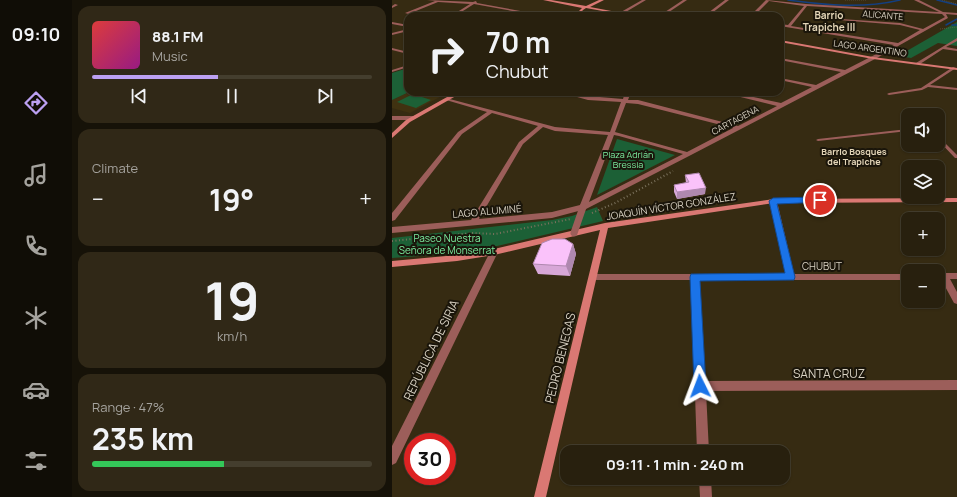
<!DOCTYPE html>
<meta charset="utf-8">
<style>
:root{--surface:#28200e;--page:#302817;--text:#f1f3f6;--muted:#a5a39e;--line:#443e2e;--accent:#bca0f2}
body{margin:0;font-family:Manrope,sans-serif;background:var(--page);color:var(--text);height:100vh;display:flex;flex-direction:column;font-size:15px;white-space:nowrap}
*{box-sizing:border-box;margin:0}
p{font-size:13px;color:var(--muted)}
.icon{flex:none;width:22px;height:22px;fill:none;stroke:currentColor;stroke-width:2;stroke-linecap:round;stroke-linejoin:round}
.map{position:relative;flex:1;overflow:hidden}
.details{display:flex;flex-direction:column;gap:6px;padding:6px;background:#161208;width:320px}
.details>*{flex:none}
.hud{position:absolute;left:12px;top:12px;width:380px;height:84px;border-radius:12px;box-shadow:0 1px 3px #0004,0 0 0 1px var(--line);background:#28200e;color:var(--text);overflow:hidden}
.fabs{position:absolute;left:509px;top:108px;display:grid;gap:8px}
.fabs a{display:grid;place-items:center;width:44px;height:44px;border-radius:8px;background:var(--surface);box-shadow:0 1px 3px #0004,0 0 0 1px var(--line);font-size:20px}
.speed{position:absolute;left:12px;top:433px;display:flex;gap:8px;font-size:20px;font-weight:700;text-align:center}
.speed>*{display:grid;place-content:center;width:52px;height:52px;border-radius:50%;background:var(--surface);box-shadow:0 1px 3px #0004,0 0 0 1px var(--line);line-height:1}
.speed .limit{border:6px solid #d22;background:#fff;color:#111}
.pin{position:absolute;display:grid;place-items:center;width:34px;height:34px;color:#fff;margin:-17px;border:2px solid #fff;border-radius:50%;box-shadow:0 1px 4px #0007}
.me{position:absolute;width:44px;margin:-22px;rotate:357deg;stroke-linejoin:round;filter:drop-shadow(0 0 3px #0008)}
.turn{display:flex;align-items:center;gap:14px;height:84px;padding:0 16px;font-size:18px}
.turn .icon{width:52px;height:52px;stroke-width:2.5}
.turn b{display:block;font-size:28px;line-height:34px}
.big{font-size:30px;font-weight:700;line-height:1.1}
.details .widget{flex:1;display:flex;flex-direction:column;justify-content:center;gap:6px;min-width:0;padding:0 14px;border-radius:12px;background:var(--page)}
.details .dial{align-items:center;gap:0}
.dial b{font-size:52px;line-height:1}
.song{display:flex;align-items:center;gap:12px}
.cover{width:48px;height:48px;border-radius:6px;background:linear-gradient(135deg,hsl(0 70% 55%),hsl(310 70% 35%))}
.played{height:4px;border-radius:2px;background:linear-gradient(90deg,var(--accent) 45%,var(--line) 45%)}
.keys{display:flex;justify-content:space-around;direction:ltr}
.heat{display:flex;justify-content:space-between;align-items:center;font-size:22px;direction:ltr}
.charge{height:6px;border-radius:3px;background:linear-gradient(90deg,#34c759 47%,var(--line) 0)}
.trip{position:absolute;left:168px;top:445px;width:230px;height:40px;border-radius:12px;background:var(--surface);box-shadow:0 1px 3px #0004,0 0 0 1px var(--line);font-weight:700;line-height:40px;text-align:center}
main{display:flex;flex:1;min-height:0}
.tabs{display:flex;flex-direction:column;width:72px;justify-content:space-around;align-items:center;background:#100d06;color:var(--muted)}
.tabs .icon{width:28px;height:28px}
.tabs .active{color:var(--accent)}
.tabs b{font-size:18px;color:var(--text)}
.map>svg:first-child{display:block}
.built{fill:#403211}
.green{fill:#1c6036}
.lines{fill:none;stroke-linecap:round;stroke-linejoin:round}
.stream{stroke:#133f80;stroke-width:1.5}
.path-far1{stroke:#7b725d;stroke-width:1;stroke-dasharray:0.5 1.5;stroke-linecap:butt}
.path{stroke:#7b725d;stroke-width:2;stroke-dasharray:1 2.5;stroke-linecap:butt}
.lane{fill:#9c5e5a;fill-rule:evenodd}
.street{fill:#9c5e5a;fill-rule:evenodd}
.secondary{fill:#da7873;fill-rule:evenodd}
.street-bridge{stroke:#9c5e5a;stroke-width:7}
.wall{fill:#d7a7d7}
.shaded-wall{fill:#af88af}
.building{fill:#fac2fa;stroke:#af88af}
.route{fill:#1a73e8;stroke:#114b97}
.labels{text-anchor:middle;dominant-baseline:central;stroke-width:4;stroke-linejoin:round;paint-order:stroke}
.far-street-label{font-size:9px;fill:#d9d2c3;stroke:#1a150a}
.far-neighbourhood-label{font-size:9px;font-weight:bold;fill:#e4d6b8;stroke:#1a150a}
.far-park-label{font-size:9px;fill:#7ceea1;stroke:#1a150a}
.far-quarter-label{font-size:10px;font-weight:bold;fill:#e4d6b8;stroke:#1a150a}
.street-label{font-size:10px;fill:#d9d2c3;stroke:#1a150a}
.park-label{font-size:10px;fill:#7ceea1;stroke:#1a150a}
.near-street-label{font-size:12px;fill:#d9d2c3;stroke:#1a150a}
</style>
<main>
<nav class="tabs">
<b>09:10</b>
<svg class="icon active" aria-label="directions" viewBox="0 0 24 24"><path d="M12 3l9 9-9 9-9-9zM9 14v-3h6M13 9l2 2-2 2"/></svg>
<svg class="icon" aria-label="music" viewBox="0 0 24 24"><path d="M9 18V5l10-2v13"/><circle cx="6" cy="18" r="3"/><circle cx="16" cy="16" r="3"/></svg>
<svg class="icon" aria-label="phone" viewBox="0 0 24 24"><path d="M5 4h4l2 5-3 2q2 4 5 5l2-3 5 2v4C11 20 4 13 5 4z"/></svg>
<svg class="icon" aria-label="climate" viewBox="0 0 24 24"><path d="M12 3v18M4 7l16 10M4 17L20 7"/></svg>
<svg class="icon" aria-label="car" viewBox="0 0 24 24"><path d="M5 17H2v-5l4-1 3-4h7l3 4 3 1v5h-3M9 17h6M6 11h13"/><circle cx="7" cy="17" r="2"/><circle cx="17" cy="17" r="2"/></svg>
<svg class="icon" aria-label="filters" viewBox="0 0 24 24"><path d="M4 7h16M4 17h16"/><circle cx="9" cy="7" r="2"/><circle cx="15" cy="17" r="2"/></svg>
</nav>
<section class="details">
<div class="widget">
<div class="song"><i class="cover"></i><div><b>88.1 FM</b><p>Music</p></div></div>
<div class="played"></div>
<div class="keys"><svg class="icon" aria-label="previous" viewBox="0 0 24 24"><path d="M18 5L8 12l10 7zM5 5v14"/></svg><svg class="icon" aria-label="pause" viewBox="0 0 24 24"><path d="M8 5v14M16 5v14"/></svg><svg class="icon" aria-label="next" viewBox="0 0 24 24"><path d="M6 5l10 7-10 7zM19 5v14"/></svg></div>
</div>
<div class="widget"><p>Climate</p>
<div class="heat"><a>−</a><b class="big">19°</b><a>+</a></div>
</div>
<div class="widget dial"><b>19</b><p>km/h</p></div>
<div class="widget"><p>Range · 47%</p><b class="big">235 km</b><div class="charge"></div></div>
</section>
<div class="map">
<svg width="565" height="497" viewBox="0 0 565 497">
<rect width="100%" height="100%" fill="#362b12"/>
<path class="built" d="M17 92H57L18 113 0 108V100Z"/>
<path class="green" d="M565 22V46L546 43 519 58 506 56Z
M16 68 17 92 0 100V73Z
M21 94 39 100 24 108 5 102Z
M225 139 283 155 205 195Z
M205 207 211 221 88 250 55 254 0 258V238L160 220 180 216Z"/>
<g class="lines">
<path class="stream" d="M396 0C433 5 471 9 508 0
M545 0 565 5
M554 25 565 19
M560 25H565"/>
<path class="path-far1" d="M453 0H475
M550 0 565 4
M548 29 565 27"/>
<path class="path" d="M200 213 223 203 281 171
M0 241 81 233 103 234 179 219"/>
<path class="lane" d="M561 67 564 68 538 85 565 88V90L536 87 530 90 497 95 495 94 497 93 529 88Z
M516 129V131L426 141 424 140 426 139Z
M546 137H547L565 155V158H563L546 140Z"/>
<path class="street" d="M35 0 81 2 84 1 85 3 156 16H148L82 4 63 16H59L78 4 46 2 19 13 20 15 13 13 43 1Z
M250 0H254L227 16H222Z
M291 0H295L271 16H267Z
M333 0H337L316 16H312Z
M374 0 414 4 547 12 522 0H527L551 12 565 13V15L554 14 556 18 483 59 299 155 194 209 160 218 0 233V227L79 220 127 142 146 126 100 113 70 134 3 220 0 221V213L66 132 95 112 54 100V98L163 127 218 132 229 102 196 100 167 92H177L196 96 231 99 233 92H239L236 100H246L346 126 385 106 328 92H338L389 103 420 87 388 80V78L424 85 449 72 388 60V58L453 70 502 45 388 26V24L396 25 412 6 377 1 362 16H358ZM415 6 550 14 553 17 531 29 508 23 449 19 447 20 508 25 528 30 506 43 399 26ZM234 103 246 104 341 128 295 152 223 132ZM151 127 163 131 216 135 188 205 160 212 87 219 131 144ZM222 135 227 136 291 154 197 202Z
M3 4 6 5 0 8V6Z
M0 22 16 25V27L0 24Z
M16 29V31L0 35V33Z
M565 38V41L554 47 565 49V51L551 49 528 64 524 63Z
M0 48 16 52V54L0 50Z
M16 65V67L0 72V70Z
M0 116H21L24 118 21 120H0Z
M378 199H381L385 201 402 274H516V280H307L313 381 565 380V390L314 391 317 452H305L299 280H201L198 279 197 277 198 275 201 274H394L377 201Z
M102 249 105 250 106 252 4 463 0 465V446L98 252 99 250Z
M546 273H565V279H558L565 292V304L562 303 549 279H546Z
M307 478H319L320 497H308Z"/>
<path class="secondary" d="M151 0H159L194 6 207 0H212L198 7 246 16H238L194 8 191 10 186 16H182L190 8Z
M388 40 481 57 565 68V70L481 59 388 42Z
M64 92H71L18 122 0 138V133L14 120Z
M565 198V202L382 203 216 228 154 497H142L208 230 102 255 65 261 0 267V261L65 255 102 249 213 223 382 199Z"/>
<path class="street-bridge" d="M182 233 191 207"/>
</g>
<path class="wall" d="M209 92H226V93L221 95 209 94Z
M293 175 313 194 285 199 282 192V185L294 183Z
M181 244 184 254 178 276 146 274 141 264Z"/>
<path class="shaded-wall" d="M221 92H226V93L221 95Z
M314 188 313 194 285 199V192Z
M181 244 184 254 178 276 174 266Z"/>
<path class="building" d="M307 173 314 188 285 192 282 185 297 182 293 175Z
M160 239H173L181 244 174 266 141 264 150 243Z"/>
<path class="route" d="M428 197 432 200 431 202 385 204 403 277 402 280 308 281 314 386 312 390 308 392 304 390 302 386 298 277 299 274 393 273 377 201 381 198Z"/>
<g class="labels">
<g class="far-street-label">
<text transform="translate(491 15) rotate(5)">ALICANTE</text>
<text transform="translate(478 48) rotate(8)">LAGO ARGENTINO</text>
<text transform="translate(343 120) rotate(-28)">CARTAGENA</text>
</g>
<g class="far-neighbourhood-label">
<text x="462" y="151">Barrio Bosques<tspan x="462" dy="10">del Trapiche</tspan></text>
</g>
<g class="far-park-label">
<text x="236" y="154">Plaza Adrián<tspan x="236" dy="10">Bressia</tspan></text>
</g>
<g class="far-quarter-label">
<text x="437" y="15">Barrio<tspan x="437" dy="12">Trapiche III</tspan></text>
</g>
<g class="street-label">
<text transform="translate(279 206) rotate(-9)">JOAQUÍN VÍCTOR GONZÁLEZ</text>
<text transform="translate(95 211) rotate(-5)">LAGO ALUMINÉ</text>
<text x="430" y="266">CHUBUT</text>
</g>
<g class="park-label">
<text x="55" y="238">Paseo Nuestra<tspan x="55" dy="12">Señora de Monserrat</tspan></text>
</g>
<g class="near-street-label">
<text transform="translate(39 350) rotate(-64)">REPÚBLICA DE SIRIA</text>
<text transform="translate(168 358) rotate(-76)">PEDRO BENEGAS</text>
<text x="437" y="373">SANTA CRUZ</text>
</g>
</g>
</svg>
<div class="fabs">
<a><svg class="icon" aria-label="sound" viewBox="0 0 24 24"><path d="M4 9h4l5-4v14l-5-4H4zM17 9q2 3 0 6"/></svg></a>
<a><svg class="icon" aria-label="layers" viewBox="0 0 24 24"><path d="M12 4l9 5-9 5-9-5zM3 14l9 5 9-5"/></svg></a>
<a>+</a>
<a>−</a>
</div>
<div class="speed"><div class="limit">30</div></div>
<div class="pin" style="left:428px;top:200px;background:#d93025"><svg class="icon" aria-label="arrive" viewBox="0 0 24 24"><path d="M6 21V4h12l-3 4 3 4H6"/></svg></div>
<svg class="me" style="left:308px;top:386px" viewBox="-20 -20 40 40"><path d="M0-17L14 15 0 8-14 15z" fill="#1a73e8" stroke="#fff" stroke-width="4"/></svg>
<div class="trip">09:11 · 1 min · 240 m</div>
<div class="hud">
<div class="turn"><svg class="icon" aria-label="right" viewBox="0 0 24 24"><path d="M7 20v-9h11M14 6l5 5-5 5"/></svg><div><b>70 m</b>Chubut</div></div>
</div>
</div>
</main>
